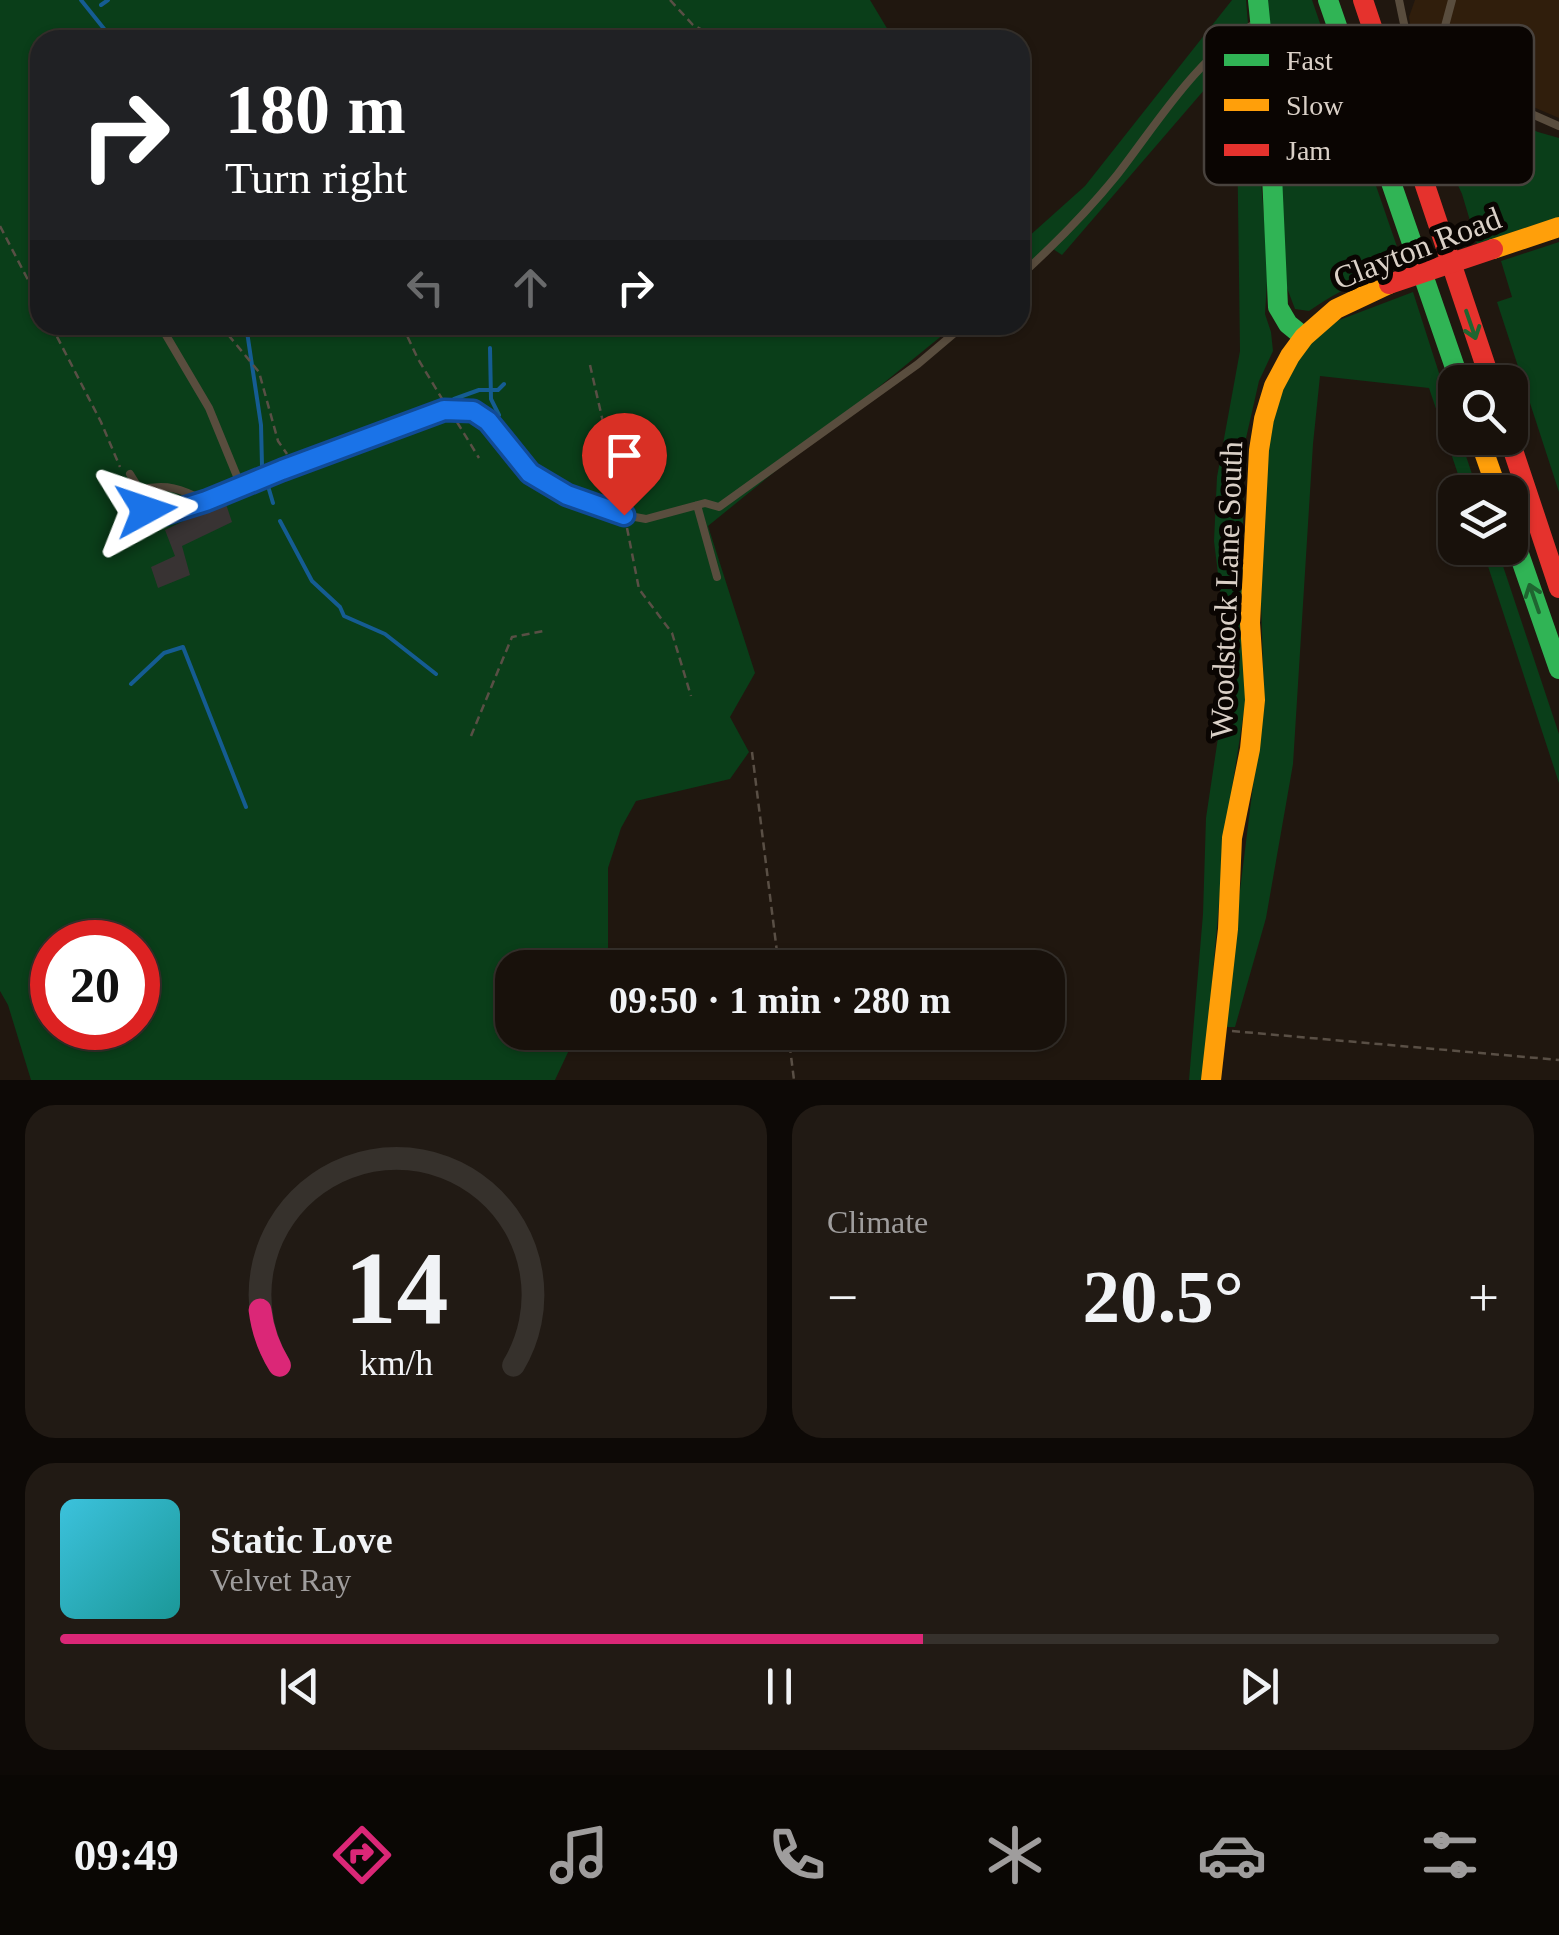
<!DOCTYPE html>
<meta charset="utf-8">
<style>
:root{--surface:#18110b;--page:#211a14;--text:#f1f3f6;--muted:#9f9d9d;--line:#36312c;--accent:#db2777}
body{margin:0;font-family:Georgia,serif;background:var(--page);color:var(--text);height:100vh;display:flex;flex-direction:column;font-size:38px;white-space:nowrap}
*{box-sizing:border-box;margin:0}
p{font-size:32px;color:var(--muted)}
.icon{flex:none;width:55px;height:55px;fill:none;stroke:currentColor;stroke-width:2;stroke-linecap:round;stroke-linejoin:round}
.map{position:relative;height:1080px;overflow:hidden}
.sheet{display:flex;flex-direction:column;gap:25px;padding:25px;background:#0d0906;flex:1}
.sheet>*{flex:none}
.hud{position:absolute;left:30px;top:30px;width:1000px;height:305px;border-radius:30px;box-shadow:0 2px 8px #0004,0 0 0 2px var(--line);background:#202124;color:#fff;overflow:hidden}
.controls{position:absolute;left:1438px;top:365px;display:grid;gap:20px}
.controls a{display:grid;place-items:center;width:90px;height:90px;border-radius:20px;background:var(--surface);box-shadow:0 2px 8px #0004,0 0 0 2px var(--line);font-size:50px}
.speed{position:absolute;left:30px;top:920px;display:flex;gap:20px;font-size:50px;font-weight:700;text-align:center}
.speed>*{display:grid;place-content:center;width:130px;height:130px;border-radius:50%;background:var(--surface);box-shadow:0 2px 8px #0004,0 0 0 2px var(--line);line-height:1}
.speed .limit{border:15px solid #d22;background:#fff;color:#111}
.pin{position:absolute;display:grid;place-items:center;width:85px;height:85px;color:#fff;margin:-102px -42px;border-radius:50% 50% 50% 0;rotate:-45deg;box-shadow:0 0 10px #0007}
.pin .icon{rotate:45deg}
.me{position:absolute;width:110px;margin:-55px;rotate:85deg;stroke-linejoin:round;filter:drop-shadow(0 0 8px #0008)}
.turn{display:flex;align-items:center;gap:35px;height:210px;padding:0 30px;font-size:45px}
.turn .icon{width:130px;height:130px;stroke-width:2.5}
.turn b{display:block;font-size:70px;line-height:85px}
.lanes{display:flex;align-items:center;height:95px;padding:0 30px;background:#0003;justify-content:center;gap:50px;direction:ltr}
.lanes .off{opacity:.35}
.big{font-size:75px;font-weight:600;line-height:1.1}
.sheet .widget{flex:1;display:flex;flex-direction:column;justify-content:center;gap:15px;min-width:0;padding:0 35px;border-radius:30px;background:var(--page)}
.sheet .dial{align-items:center;gap:0}
.dial svg{height:260px;overflow:visible;fill:none;stroke:var(--line);stroke-width:7;stroke-linecap:round;text-anchor:middle}
.dial text{fill:var(--text);stroke:none}
.song{display:flex;align-items:center;gap:30px}
.cover{width:120px;height:120px;border-radius:15px;background:linear-gradient(135deg,hsl(190 70% 55%),hsl(180 70% 35%))}
.played{height:10px;border-radius:5px;background:linear-gradient(90deg,var(--accent) 60%,var(--line) 60%)}
.keys{display:flex;justify-content:space-around;direction:ltr}
.heat{display:flex;justify-content:space-between;align-items:center;font-size:55px;direction:ltr}
.sheet .tiles{flex:1;display:grid;gap:25px;grid-template-columns:1fr 1fr}
.widget:last-child{grid-column:span 2}
.trip{position:absolute;left:495px;top:950px;width:570px;height:100px;border-radius:30px;background:var(--surface);box-shadow:0 2px 8px #0004,0 0 0 2px var(--line);font-weight:600;line-height:100px;text-align:center}
.tab-bar{display:flex;height:160px;justify-content:space-around;align-items:center;background:#0a0704;color:var(--muted)}
.tab-bar .icon{width:70px;height:70px}
.tab-bar .current{color:var(--accent)}
.tab-bar b{font-size:45px;color:var(--text)}
.map>svg:first-child{display:block}
.built{fill:#301e0c}
.green{fill:#0a3e19;fill-rule:evenodd}
.lines{fill:none;stroke-linecap:round;stroke-linejoin:round}
.stream{stroke:#155c92;stroke-width:4}
.building{fill:#383333}
.path{stroke:#594f45;stroke-width:2.5;stroke-dasharray:8 5;stroke-linecap:butt}
.lane{stroke:#594d3e;stroke-width:8}
.fast{stroke:#30b455;stroke-width:20}
.slow{stroke:#ff9f0a;stroke-width:20}
.jam{stroke:#e5322d;stroke-width:20}
.jam-bridge{stroke:#e5322d;stroke-width:20}
.oneway{stroke:#1f6530}
.route-casing{stroke:#114b97;stroke-width:25}
.route{stroke:#1a73e8;stroke-width:18}
.labels{text-anchor:middle;dominant-baseline:central;stroke-width:10;stroke-linejoin:round;paint-order:stroke}
.street-label{font-size:32px;fill:#dad0c7;stroke:#0a0502}
.key{fill:#0a0502;stroke:#48423d;stroke-width:2.5}
.key-label{font-size:28px;fill:#dad0c7}
</style>
<div class="map">
<svg width="1559" height="1080" viewBox="0 0 1559 1080">
<rect width="100%" height="100%" fill="#20170f"/>
<path class="built" d="M1415 0H1559V118L1427 61 1412 36 1409 17Z"/>
<path class="green" d="M0 0H870L894 40H40V325H955L708 526 755 673 730 717 749 752 730 779 636 801 621 828 608 868V956L604 967 512 968V1032L577 1033 555 1080H31L8 1005 0 991ZM52 942H138V1028H52Z
M1232 0H1246L1268 266 1265 314 1271 332 1273 351 1259 381 1244 447 1242 605 1246 698 1225 834 1208 1030 1202 1080H1189L1203 914 1206 818 1229 664 1214 541 1217 477 1240 351 1236 53 1062 255 1050 247 1020 272V231L1027 238 1085 186Z
M1264 0H1312L1404 267C1369 276 1339 290 1309 311L1295 309 1284 280Z
M1417 80 1538 132 1559 138V217L1477 244 1462 194 1440 147Z
M1559 242V492L1497 302 1512 297 1501 261Z
M1413 292 1455 423V438H1460L1478 492H1464L1429 388 1320 376 1313 444 1293 764 1266 918 1235 1027H1223L1264 697 1261 602 1267 460 1274 409 1300 354 1334 322Z
M1482 548H1497L1559 734V783Z"/>
<g class="lines">
<path class="stream" d="M81 0 113 40
M101 5 108 0
M246 325 261 425 262 466
M490 348 491 399 499 415
M454 399 479 390H498L504 384
M268 486 273 503
M280 521 312 581 340 607 344 616 385 634 436 674
M131 684 164 653 183 647 246 807"/>
</g>
<path class="building" d="M225 501 232 522 182 546 190 575 158 588 151 567 175 556 165 530Z"/>
<g class="lines">
<path class="path" d="M670 0 693 25 710 34
M343 34 345 40
M0 226 40 303
M51 325 101 422 120 467
M220 325 259 372 278 441 287 454
M402 325 418 359 444 402
M590 365 621 501
M457 422 479 458
M627 528 639 589 672 633 691 696
M471 736 512 637 544 631
M752 752 779 968
M1232 1031 1559 1060
M788 1032 794 1080"/>
<path class="lane" d="M1399 0C1404 23 1407 49 1423 66L1559 126
M1433 71 1452 0
M1020 276C1054 245 1088 211 1117 175 1159 121 1197 56 1258 22
M160 325 209 408 241 486
M130 474 140 490 146 510 158 517 208 500 281 469 444 411H473L488 421 530 473 567 495 624 515 646 519 705 503 719 507 918 364 964 325
M140 490C166 483 182 489 205 501
M697 505 717 577"/>
<path class="fast" d="M1258 0 1269 109 1278 307 1288 324 1304 337
M1328 0 1460 382
M1510 528 1559 669"/>
<path class="slow" d="M1493 249 1559 227
M1479 438 1498 492
M1211 1080 1228 929 1232 838 1250 749 1255 700 1250 623 1259 450 1264 419 1274 386 1290 356 1304 337 1336 309 1389 284"/>
<path class="jam" d="M1363 0 1491 382
M1509 438 1559 588"/>
<path class="jam-bridge" d="M1389 284 1493 249"/>
</g>
<defs><path id="oneway-shaft" d="M-6 0H5M1.5-3L5.5 0L1.5 3" fill="none" stroke-width="1.6" stroke-linecap="round" stroke-linejoin="round" transform="scale(2.5)"/></defs>
<g class="oneway">
<use href="#oneway-shaft" transform="translate(1471 325) rotate(71)"/>
<use href="#oneway-shaft" transform="translate(1534 598) rotate(-109)"/>
</g>
<g class="lines">
<defs>
<path id="route" d="M146 510 158 516 206 501 282 470 444 410 473 411 488 421 530 473 567 495 624 515"/>
</defs>
<use href="#route" class="route-casing"/>
<use href="#route" class="route"/>
</g>
<g class="labels">
<g class="street-label">
<text transform="translate(1417 248) rotate(-21)">Clayton Road</text>
<text transform="translate(1226 590) rotate(-88)">Woodstock Lane South</text>
</g>
</g>
<rect x="1204" y="25" width="330" height="160" rx="15" class="key"/>
<rect x="1224" y="54" width="45" height="12" fill="#30b455"/>
<rect x="1224" y="99" width="45" height="12" fill="#ff9f0a"/>
<rect x="1224" y="144" width="45" height="12" fill="#e5322d"/>
<g class="key-label">
<text x="1286" y="70">Fast</text>
<text x="1286" y="115">Slow</text>
<text x="1286" y="160">Jam</text>
</g>
</svg>
<div class="controls">
<a><svg class="icon" aria-label="search" viewBox="0 0 24 24"><circle cx="10" cy="10" r="6"/><path d="M15 15l6 6"/></svg></a>
<a><svg class="icon" aria-label="layers" viewBox="0 0 24 24"><path d="M12 4l9 5-9 5-9-5zM3 14l9 5 9-5"/></svg></a>
</div>
<div class="speed"><div class="limit">20</div></div>
<div class="pin" style="left:624px;top:515px;background:#d93025"><svg class="icon" aria-label="arrive" viewBox="0 0 24 24"><path d="M6 21V4h12l-3 4 3 4H6"/></svg></div>
<svg class="me" style="left:146px;top:510px" viewBox="-20 -20 40 40"><path d="M0-17L14 15 0 8-14 15z" fill="#1a73e8" stroke="#fff" stroke-width="4"/></svg>
<div class="trip">09:50 · 1 min · 280 m</div>
<div class="hud">
<div class="turn"><svg class="icon" aria-label="right" viewBox="0 0 24 24"><path d="M7 20v-9h11M14 6l5 5-5 5"/></svg><div><b>180 m</b>Turn right</div></div>
<div class="lanes"><svg class="icon off" aria-label="left" viewBox="0 0 24 24"><path d="M17 20v-9H6M10 6l-5 5 5 5"/></svg><svg class="icon off" aria-label="ahead" viewBox="0 0 24 24"><path d="M12 20V5M6 11l6-6 6 6"/></svg><svg class="icon" aria-label="right" viewBox="0 0 24 24"><path d="M7 20v-9h11M14 6l5 5-5 5"/></svg></div>
</div>
</div>
<section class="sheet">
<div class="tiles">
<div class="widget dial"><svg viewBox="0 0 100 80">
<path d="M14 69A42 42 0 1 1 86 69"/>
<path d="M14 69A42 42 0 0 1 8 52" stroke="#db2777"/>
<text x="50" y="56" font-size="32" font-weight="700">14</text>
<text x="50" y="72" font-size="11">km/h</text>
</svg></div>
<div class="widget"><p>Climate</p>
<div class="heat"><a>−</a><b class="big">20.5°</b><a>+</a></div>
</div>
<div class="widget">
<div class="song"><i class="cover"></i><div><b>Static Love</b><p>Velvet Ray</p></div></div>
<div class="played"></div>
<div class="keys"><svg class="icon" aria-label="previous" viewBox="0 0 24 24"><path d="M18 5L8 12l10 7zM5 5v14"/></svg><svg class="icon" aria-label="pause" viewBox="0 0 24 24"><path d="M8 5v14M16 5v14"/></svg><svg class="icon" aria-label="next" viewBox="0 0 24 24"><path d="M6 5l10 7-10 7zM19 5v14"/></svg></div>
</div>
</div>
</section>
<nav class="tab-bar">
<b>09:49</b>
<svg class="icon current" aria-label="directions" viewBox="0 0 24 24"><path d="M12 3l9 9-9 9-9-9zM9 14v-3h6M13 9l2 2-2 2"/></svg>
<svg class="icon" aria-label="music" viewBox="0 0 24 24"><path d="M9 18V5l10-2v13"/><circle cx="6" cy="18" r="3"/><circle cx="16" cy="16" r="3"/></svg>
<svg class="icon" aria-label="phone" viewBox="0 0 24 24"><path d="M5 4h4l2 5-3 2q2 4 5 5l2-3 5 2v4C11 20 4 13 5 4z"/></svg>
<svg class="icon" aria-label="climate" viewBox="0 0 24 24"><path d="M12 3v18M4 7l16 10M4 17L20 7"/></svg>
<svg class="icon" aria-label="car" viewBox="0 0 24 24"><path d="M5 17H2v-5l4-1 3-4h7l3 4 3 1v5h-3M9 17h6M6 11h13"/><circle cx="7" cy="17" r="2"/><circle cx="17" cy="17" r="2"/></svg>
<svg class="icon" aria-label="filters" viewBox="0 0 24 24"><path d="M4 7h16M4 17h16"/><circle cx="9" cy="7" r="2"/><circle cx="15" cy="17" r="2"/></svg>
</nav>
